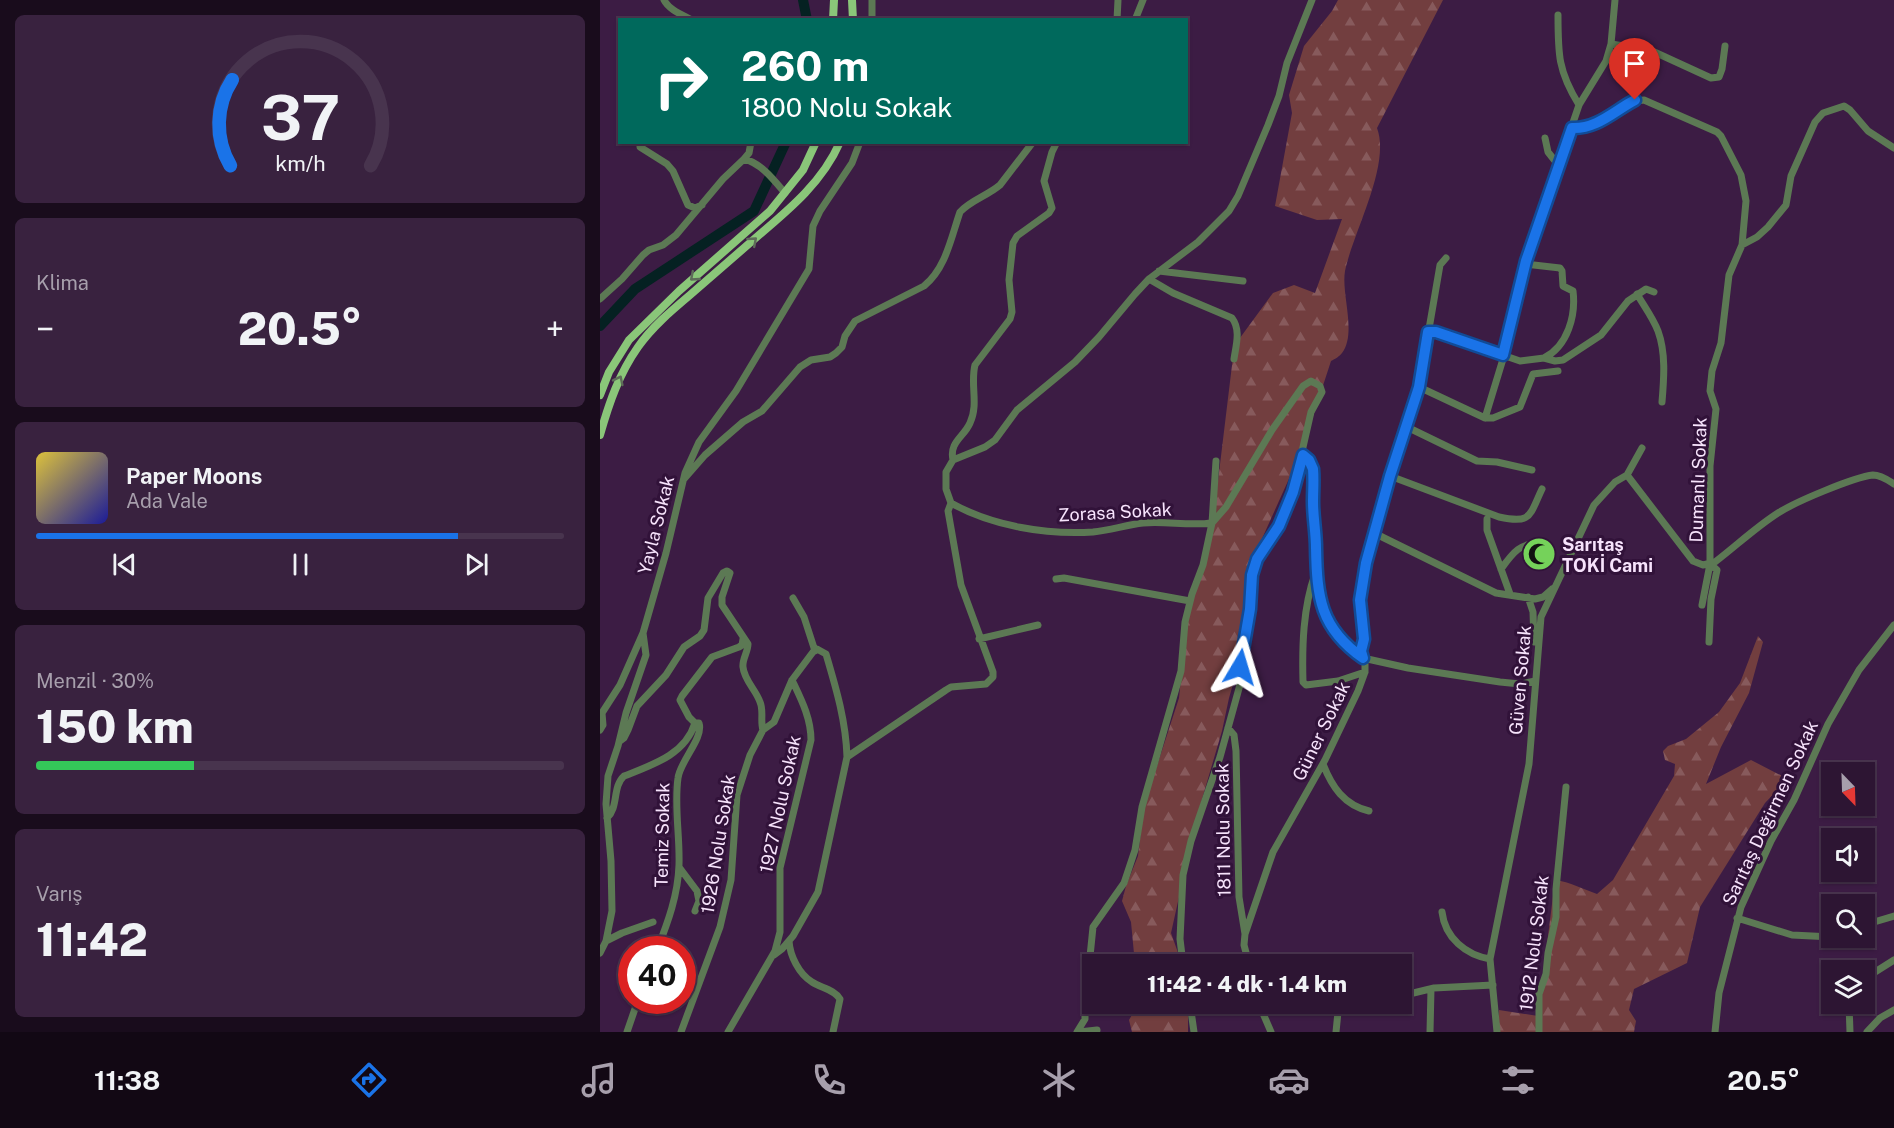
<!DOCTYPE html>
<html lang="tr">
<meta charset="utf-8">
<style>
:root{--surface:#2d1533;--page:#39223f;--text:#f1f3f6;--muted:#a79fac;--line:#48344e;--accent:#1a73e8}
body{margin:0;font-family:"Public Sans",sans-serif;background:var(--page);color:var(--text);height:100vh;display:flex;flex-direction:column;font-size:22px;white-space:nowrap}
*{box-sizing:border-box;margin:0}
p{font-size:20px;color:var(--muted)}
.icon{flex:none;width:33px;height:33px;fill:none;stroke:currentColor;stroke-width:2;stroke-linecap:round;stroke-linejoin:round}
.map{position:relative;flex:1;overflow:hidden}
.details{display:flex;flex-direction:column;gap:15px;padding:15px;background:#190c1c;width:600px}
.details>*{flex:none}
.hud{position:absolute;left:18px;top:18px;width:570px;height:126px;border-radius:0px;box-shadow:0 2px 4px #0004,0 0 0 2px var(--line);background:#00695c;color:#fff;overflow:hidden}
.needle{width:39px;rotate:157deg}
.buttons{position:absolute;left:1221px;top:762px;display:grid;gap:12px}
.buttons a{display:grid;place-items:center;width:54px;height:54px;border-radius:0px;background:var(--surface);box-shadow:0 2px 4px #0004,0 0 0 2px var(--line);font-size:30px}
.speed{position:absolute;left:18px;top:936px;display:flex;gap:12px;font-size:30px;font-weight:700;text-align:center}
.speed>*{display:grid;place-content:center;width:78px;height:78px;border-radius:50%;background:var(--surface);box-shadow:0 2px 4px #0004,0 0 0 2px var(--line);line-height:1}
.speed .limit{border:9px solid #d22;background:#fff;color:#111}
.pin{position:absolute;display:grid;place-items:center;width:51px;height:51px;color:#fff;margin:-62px -26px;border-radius:50% 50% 50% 0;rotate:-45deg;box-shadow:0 0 6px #0007}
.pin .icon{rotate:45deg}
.me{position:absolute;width:66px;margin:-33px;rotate:7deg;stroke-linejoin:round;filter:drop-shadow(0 0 4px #0008)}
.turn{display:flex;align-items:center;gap:21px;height:126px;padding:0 24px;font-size:27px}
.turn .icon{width:78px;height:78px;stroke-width:2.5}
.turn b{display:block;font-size:42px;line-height:51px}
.big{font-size:45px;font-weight:800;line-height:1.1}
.details .widget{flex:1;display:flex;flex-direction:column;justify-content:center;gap:9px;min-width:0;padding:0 21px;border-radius:9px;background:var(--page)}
.details .dial{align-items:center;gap:0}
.dial svg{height:156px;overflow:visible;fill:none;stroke:var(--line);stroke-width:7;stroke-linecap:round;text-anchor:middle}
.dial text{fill:var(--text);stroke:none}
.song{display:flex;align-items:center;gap:18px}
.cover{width:72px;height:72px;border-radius:9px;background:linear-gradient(135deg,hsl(50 70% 55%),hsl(240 70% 35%))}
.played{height:6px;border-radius:3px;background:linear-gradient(90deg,var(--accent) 80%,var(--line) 80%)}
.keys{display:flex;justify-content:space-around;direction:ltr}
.heat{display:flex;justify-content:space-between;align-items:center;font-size:33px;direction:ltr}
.charge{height:9px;border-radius:4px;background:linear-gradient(90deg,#34c759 30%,var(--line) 0)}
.trip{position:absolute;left:482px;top:954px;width:330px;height:60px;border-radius:0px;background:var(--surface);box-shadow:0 2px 4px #0004,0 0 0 2px var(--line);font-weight:800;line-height:60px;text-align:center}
.menu{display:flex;height:96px;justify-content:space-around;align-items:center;background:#120814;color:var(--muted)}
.menu .icon{width:42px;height:42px}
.menu .selected{color:var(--accent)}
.menu b{font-size:27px;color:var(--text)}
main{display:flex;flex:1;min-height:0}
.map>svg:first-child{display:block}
.forest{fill:url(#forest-firs)}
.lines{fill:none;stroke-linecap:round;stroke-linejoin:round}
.river{stroke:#052122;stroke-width:10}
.minor{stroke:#5c7954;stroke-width:7}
.major{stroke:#8ac679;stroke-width:8}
.oneway{stroke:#5e6c59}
.route-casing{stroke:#114b97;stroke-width:15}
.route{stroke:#1a73e8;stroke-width:10}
.labels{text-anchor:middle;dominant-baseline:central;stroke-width:6;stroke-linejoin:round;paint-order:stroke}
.street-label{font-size:18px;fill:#f7e3fc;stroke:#311239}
.poi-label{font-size:18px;font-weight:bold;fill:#f7e3fc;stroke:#311239;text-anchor:start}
</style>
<main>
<section class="details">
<div class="widget dial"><svg viewBox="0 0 100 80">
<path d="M14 69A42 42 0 1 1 86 69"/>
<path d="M14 69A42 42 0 0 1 15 25" stroke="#1a73e8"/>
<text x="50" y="56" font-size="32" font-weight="700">37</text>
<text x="50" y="72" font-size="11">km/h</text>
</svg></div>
<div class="widget"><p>Klima</p>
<div class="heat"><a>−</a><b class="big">20.5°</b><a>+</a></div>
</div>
<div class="widget">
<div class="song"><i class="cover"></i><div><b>Paper Moons</b><p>Ada Vale</p></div></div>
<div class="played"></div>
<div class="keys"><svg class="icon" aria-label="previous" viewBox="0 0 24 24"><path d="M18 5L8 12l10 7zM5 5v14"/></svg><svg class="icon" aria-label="pause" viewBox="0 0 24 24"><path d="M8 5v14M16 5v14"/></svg><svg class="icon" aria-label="next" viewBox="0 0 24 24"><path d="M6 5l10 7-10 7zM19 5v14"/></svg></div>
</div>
<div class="widget"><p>Menzil · 30%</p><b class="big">150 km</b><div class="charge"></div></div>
<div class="widget"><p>Varış</p><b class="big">11:42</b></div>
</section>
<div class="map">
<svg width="1294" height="1032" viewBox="0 0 1294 1032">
<defs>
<pattern id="forest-firs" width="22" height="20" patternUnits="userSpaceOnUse" patternTransform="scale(1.5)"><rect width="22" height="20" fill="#723e3f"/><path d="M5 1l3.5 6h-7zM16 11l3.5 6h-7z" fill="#875a5c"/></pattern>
</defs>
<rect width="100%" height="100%" fill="#3c1c44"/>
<path class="forest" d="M738 0H843L777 128C791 165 753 232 745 271 741 294 757 333 742 353 740 356 735 359 731 361L702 450 651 563 647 583 648 614 644 646 629 698 622 731 597 816 571 933 582 964H535L531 922 522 901 526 886 538 856 544 806 579 698 588 609 609 539 618 481 633 357 637 342 673 293 694 285 715 293 742 219 717 220 675 206 692 113 689 95 704 46 732 11Z
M1158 636 1163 642 1149 693 1121 747 1106 784 1151 760 1188 779 1165 803 1100 907 1087 963 1034 989 1029 1010 1036 1021 1034 1032H899V1010L938 1016 955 880C970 882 983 889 997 894L1013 880 1074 776 1075 764 1065 760 1063 751 1068 746 1086 739 1119 712 1140 683Z
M536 1004H588V1032H532L529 1020 536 1008Z"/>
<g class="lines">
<path class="river" d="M203 0 207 20
M0 326 35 289 154 211 186 142"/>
<path class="minor" d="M64 0C69 10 83 15 92 20
M958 15C958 54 958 71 979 105
M272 20V0
M517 20 518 0
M535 20 543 0
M1011 44 1050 50 1111 78 1119 77 1122 69 1125 46
M972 127C1005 130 1014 101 1044 100L1117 132 1121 136 1141 175 1146 201 1142 245 1129 275 1121 343 1112 371 1110 391 1116 409 1110 466V564L1102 605
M945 138 948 152 959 166
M40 142V147L67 164 73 171 88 205 95 208 102 205
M144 159 149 153 151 142
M1142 245 1157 237 1168 227 1186 205 1191 176 1215 122 1223 113 1244 106 1250 110 1268 131 1294 148
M925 264 960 268 962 271 963 286 973 291C976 315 968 346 944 358
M559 271 643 281
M549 279 573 293 632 318C641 330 636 345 634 359
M1037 294C1044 306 1053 318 1058 331 1066 353 1064 378 1062 402
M0 299 22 279 43 255 49 250 63 245 76 235 123 179 144 159C161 163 174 180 185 193
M828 332H836L920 361 944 358 955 361 963 360 1001 335 1028 301 1046 289 1054 292
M819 387 885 418 903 359 926 261 979 105 1006 61 1011 44 1015 0
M885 418H893L920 407 933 374 958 371
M807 427 877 461 897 462 932 470
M703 455 709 460 713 469V503L718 597 728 621 746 646 763 658 808 668 900 682 920 684 935 681
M353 460C349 442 364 437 370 423 379 404 370 384 375 365L410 319 412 312 409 280 413 243 417 236 449 213 452 208 444 181 452 152 457 142
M1027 475 1042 448
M790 476 899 517C932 524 929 516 942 489
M84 479 105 455 143 422 162 411 200 367 211 360 230 357 236 353 242 347 245 336 255 321 324 286C346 268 351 238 360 212 371 200 387 196 400 185L433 142
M887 519V530L910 594
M612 523C589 526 566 521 543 523 527 525 510 530 493 532 446 535 392 526 351 503L346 489V472L353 460 385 447 395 440 417 410 475 362 499 337 535 294 549 279 598 242 629 211 638 196 668 125 679 96 687 63 712 0
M774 533 896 593 935 599 943 597 952 589
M901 569C914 551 919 544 943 542
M715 574C703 608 702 646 703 682L706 685 738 681 765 672
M456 579 464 578 590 601
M928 597 933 612 934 642
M193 598 204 617 215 651
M379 639 438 625
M1109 642 1111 599 1117 570 1110 564
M0 716 20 685 43 633
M95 723 89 717 80 700 82 696 112 657 139 647 142 645 143 639
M628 728 634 735 636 751 639 897 645 934
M0 730 3 725 2 713
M20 741 24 738 28 730 37 706 66 675 84 647 100 636 104 630 108 598 123 573 127 571 130 573 122 597V605L148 644C148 652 142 659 143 667 144 680 156 690 160 702 164 711 160 721 163 730L174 722 192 680 213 652 217 649 226 654C236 688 246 721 247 757L346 690 351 687 386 684 393 677V672L361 585 348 511 351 503
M723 764C732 787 744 805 769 811
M7 818C19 807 12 787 24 776 52 765 85 755 95 723H99C104 738 80 761 78 778 74 806 80 836 79 865 78 895 68 922 57 950
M79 867 97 891 99 901 95 911
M842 912C845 938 866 955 890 959
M1137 918 1192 935 1232 937
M1264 925 1294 916
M6 941 22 933 53 922
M189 941C190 956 199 974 212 982 221 988 234 989 240 999L233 1032
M0 953 6 941 12 911 11 861 6 804 8 776 18 746 26 713 46 655 43 633 66 553 85 473 99 442 136 391 209 269 213 226 220 211 252 163 260 142
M174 955 182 949 193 936 218 892 247 757
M583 964 580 939 583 875 591 841 620 757 641 681V667L650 609 652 575 657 559 679 526 693 491 711 412 722 392 720 386 711 381 703 386 672 430 626 507 612 523
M649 964 644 945 645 934 673 852 725 760 758 691 765 672V664L761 651 764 639 760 600 766 563 790 476 819 387 840 265 846 258
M1264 979 1294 960
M801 996 834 988 893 985
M590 1004 594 1032
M659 1004 671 1032
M694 1004 738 1012 771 1004
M1249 1004 1250 1032
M27 1032 38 1000
M81 1032 120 927 131 880 137 795 150 755 163 730
M128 1032 175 951 180 932V868L211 740C211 718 201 699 192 680
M477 1032 485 1019V1005L493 927 524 883 535 850 542 807 581 671 585 622 592 594 603 565 612 523 616 461
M479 1032 497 1030
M736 1032 738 1012
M830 1032 831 989
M897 1032 890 959 929 764 941 617 994 505 1015 482 1027 475 1093 561 1103 565 1115 562C1136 546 1156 527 1178 513 1195 502 1254 477 1273 475 1281 475 1288 480 1294 484
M939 1032V994L946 974 948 953 956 917V889L966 787
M1115 1032 1119 993 1141 907 1171 841 1194 800 1228 724 1259 670 1294 625
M1267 1032 1280 1018 1294 1010"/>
<path class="major" d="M252 0 253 20
M233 20 234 0
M0 395 9 372 29 340 79 291 170 211 203 170 216 142
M0 435C9 403 19 374 38 347 52 327 71 311 90 295 113 275 136 255 159 235 191 208 223 181 240 142"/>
</g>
<defs><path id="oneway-chevron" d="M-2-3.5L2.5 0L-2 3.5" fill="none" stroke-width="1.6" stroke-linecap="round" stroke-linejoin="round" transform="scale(1.5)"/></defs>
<g class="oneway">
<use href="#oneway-chevron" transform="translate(153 241) rotate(-41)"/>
<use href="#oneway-chevron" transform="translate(94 277) rotate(139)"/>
<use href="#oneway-chevron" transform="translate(19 380) rotate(-64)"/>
</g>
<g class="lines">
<defs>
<path id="route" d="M640 667 650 609 652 575 657 559 679 526 693 492 703 455 709 460 713 469C714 480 713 491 713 502 713 517 716 533 716 548 717 597 720 628 763 658L761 651 764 639 760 600 766 563 790 476 819 387 828 332H836L903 355 926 261 972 128C997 129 1014 111 1035 100"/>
</defs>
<use href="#route" class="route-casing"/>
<use href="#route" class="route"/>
</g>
<defs>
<symbol id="mosque-disc" viewBox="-11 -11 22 22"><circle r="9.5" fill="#75d25a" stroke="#311239"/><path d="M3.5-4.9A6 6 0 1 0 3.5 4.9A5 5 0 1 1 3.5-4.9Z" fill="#111"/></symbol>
</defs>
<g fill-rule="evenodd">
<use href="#mosque-disc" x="920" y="535" width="38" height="38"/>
</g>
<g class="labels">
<g class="street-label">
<text transform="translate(1098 480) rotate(-88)">Dumanlı Sokak</text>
<text transform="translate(515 512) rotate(-3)">Zorasa Sokak</text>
<text transform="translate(56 525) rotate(-76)">Yayla Sokak</text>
<text transform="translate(920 680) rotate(-85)">Güven Sokak</text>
<text transform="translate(721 731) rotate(-64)">Güner Sokak</text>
<text transform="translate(180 804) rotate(-78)">1927 Nolu Sokak</text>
<text transform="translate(1170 813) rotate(-65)">Sarıtaş Değirmen Sokak</text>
<text transform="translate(623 830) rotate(-91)">1811 Nolu Sokak</text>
<text transform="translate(62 835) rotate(-89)">Temiz Sokak</text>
<text transform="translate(118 844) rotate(-81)">1926 Nolu Sokak</text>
<text transform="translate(934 943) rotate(-83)">1912 Nolu Sokak</text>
</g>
<g class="poi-label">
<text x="962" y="544">Sarıtaş<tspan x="962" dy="21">TOKİ Cami</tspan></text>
</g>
</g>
</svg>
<div class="buttons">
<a><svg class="needle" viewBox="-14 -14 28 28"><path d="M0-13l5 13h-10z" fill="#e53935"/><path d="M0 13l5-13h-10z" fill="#a79fac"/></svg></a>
<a><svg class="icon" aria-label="sound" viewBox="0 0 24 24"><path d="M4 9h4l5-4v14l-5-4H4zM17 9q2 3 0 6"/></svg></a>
<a><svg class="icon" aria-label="search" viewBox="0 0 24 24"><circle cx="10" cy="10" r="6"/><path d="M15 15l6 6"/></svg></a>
<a><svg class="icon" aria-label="layers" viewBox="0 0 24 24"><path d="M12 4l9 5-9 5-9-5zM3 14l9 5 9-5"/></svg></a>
</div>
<div class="speed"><div class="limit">40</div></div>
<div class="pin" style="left:1035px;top:100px;background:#d93025"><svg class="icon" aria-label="arrive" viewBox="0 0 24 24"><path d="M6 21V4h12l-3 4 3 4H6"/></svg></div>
<svg class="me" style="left:640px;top:667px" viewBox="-20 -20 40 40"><path d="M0-17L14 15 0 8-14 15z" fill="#1a73e8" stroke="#fff" stroke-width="4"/></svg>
<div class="trip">11:42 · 4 dk · 1.4 km</div>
<div class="hud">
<div class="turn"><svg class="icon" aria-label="right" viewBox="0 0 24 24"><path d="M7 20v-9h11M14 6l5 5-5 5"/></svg><div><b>260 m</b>1800 Nolu Sokak</div></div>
</div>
</div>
</main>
<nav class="menu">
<b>11:38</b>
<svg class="icon selected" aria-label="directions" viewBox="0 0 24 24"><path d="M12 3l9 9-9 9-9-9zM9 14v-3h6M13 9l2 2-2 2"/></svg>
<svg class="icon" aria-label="music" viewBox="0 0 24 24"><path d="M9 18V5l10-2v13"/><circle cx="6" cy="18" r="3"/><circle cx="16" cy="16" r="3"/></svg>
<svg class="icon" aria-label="phone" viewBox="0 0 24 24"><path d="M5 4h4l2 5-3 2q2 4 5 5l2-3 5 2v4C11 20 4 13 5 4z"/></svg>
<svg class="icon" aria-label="climate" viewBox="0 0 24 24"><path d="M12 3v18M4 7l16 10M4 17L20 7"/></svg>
<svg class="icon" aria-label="car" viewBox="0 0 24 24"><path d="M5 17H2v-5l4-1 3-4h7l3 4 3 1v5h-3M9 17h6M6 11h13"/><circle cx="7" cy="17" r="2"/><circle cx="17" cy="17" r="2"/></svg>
<svg class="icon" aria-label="filters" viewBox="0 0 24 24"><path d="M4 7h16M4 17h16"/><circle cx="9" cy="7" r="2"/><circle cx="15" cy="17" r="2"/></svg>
<b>20.5°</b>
</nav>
